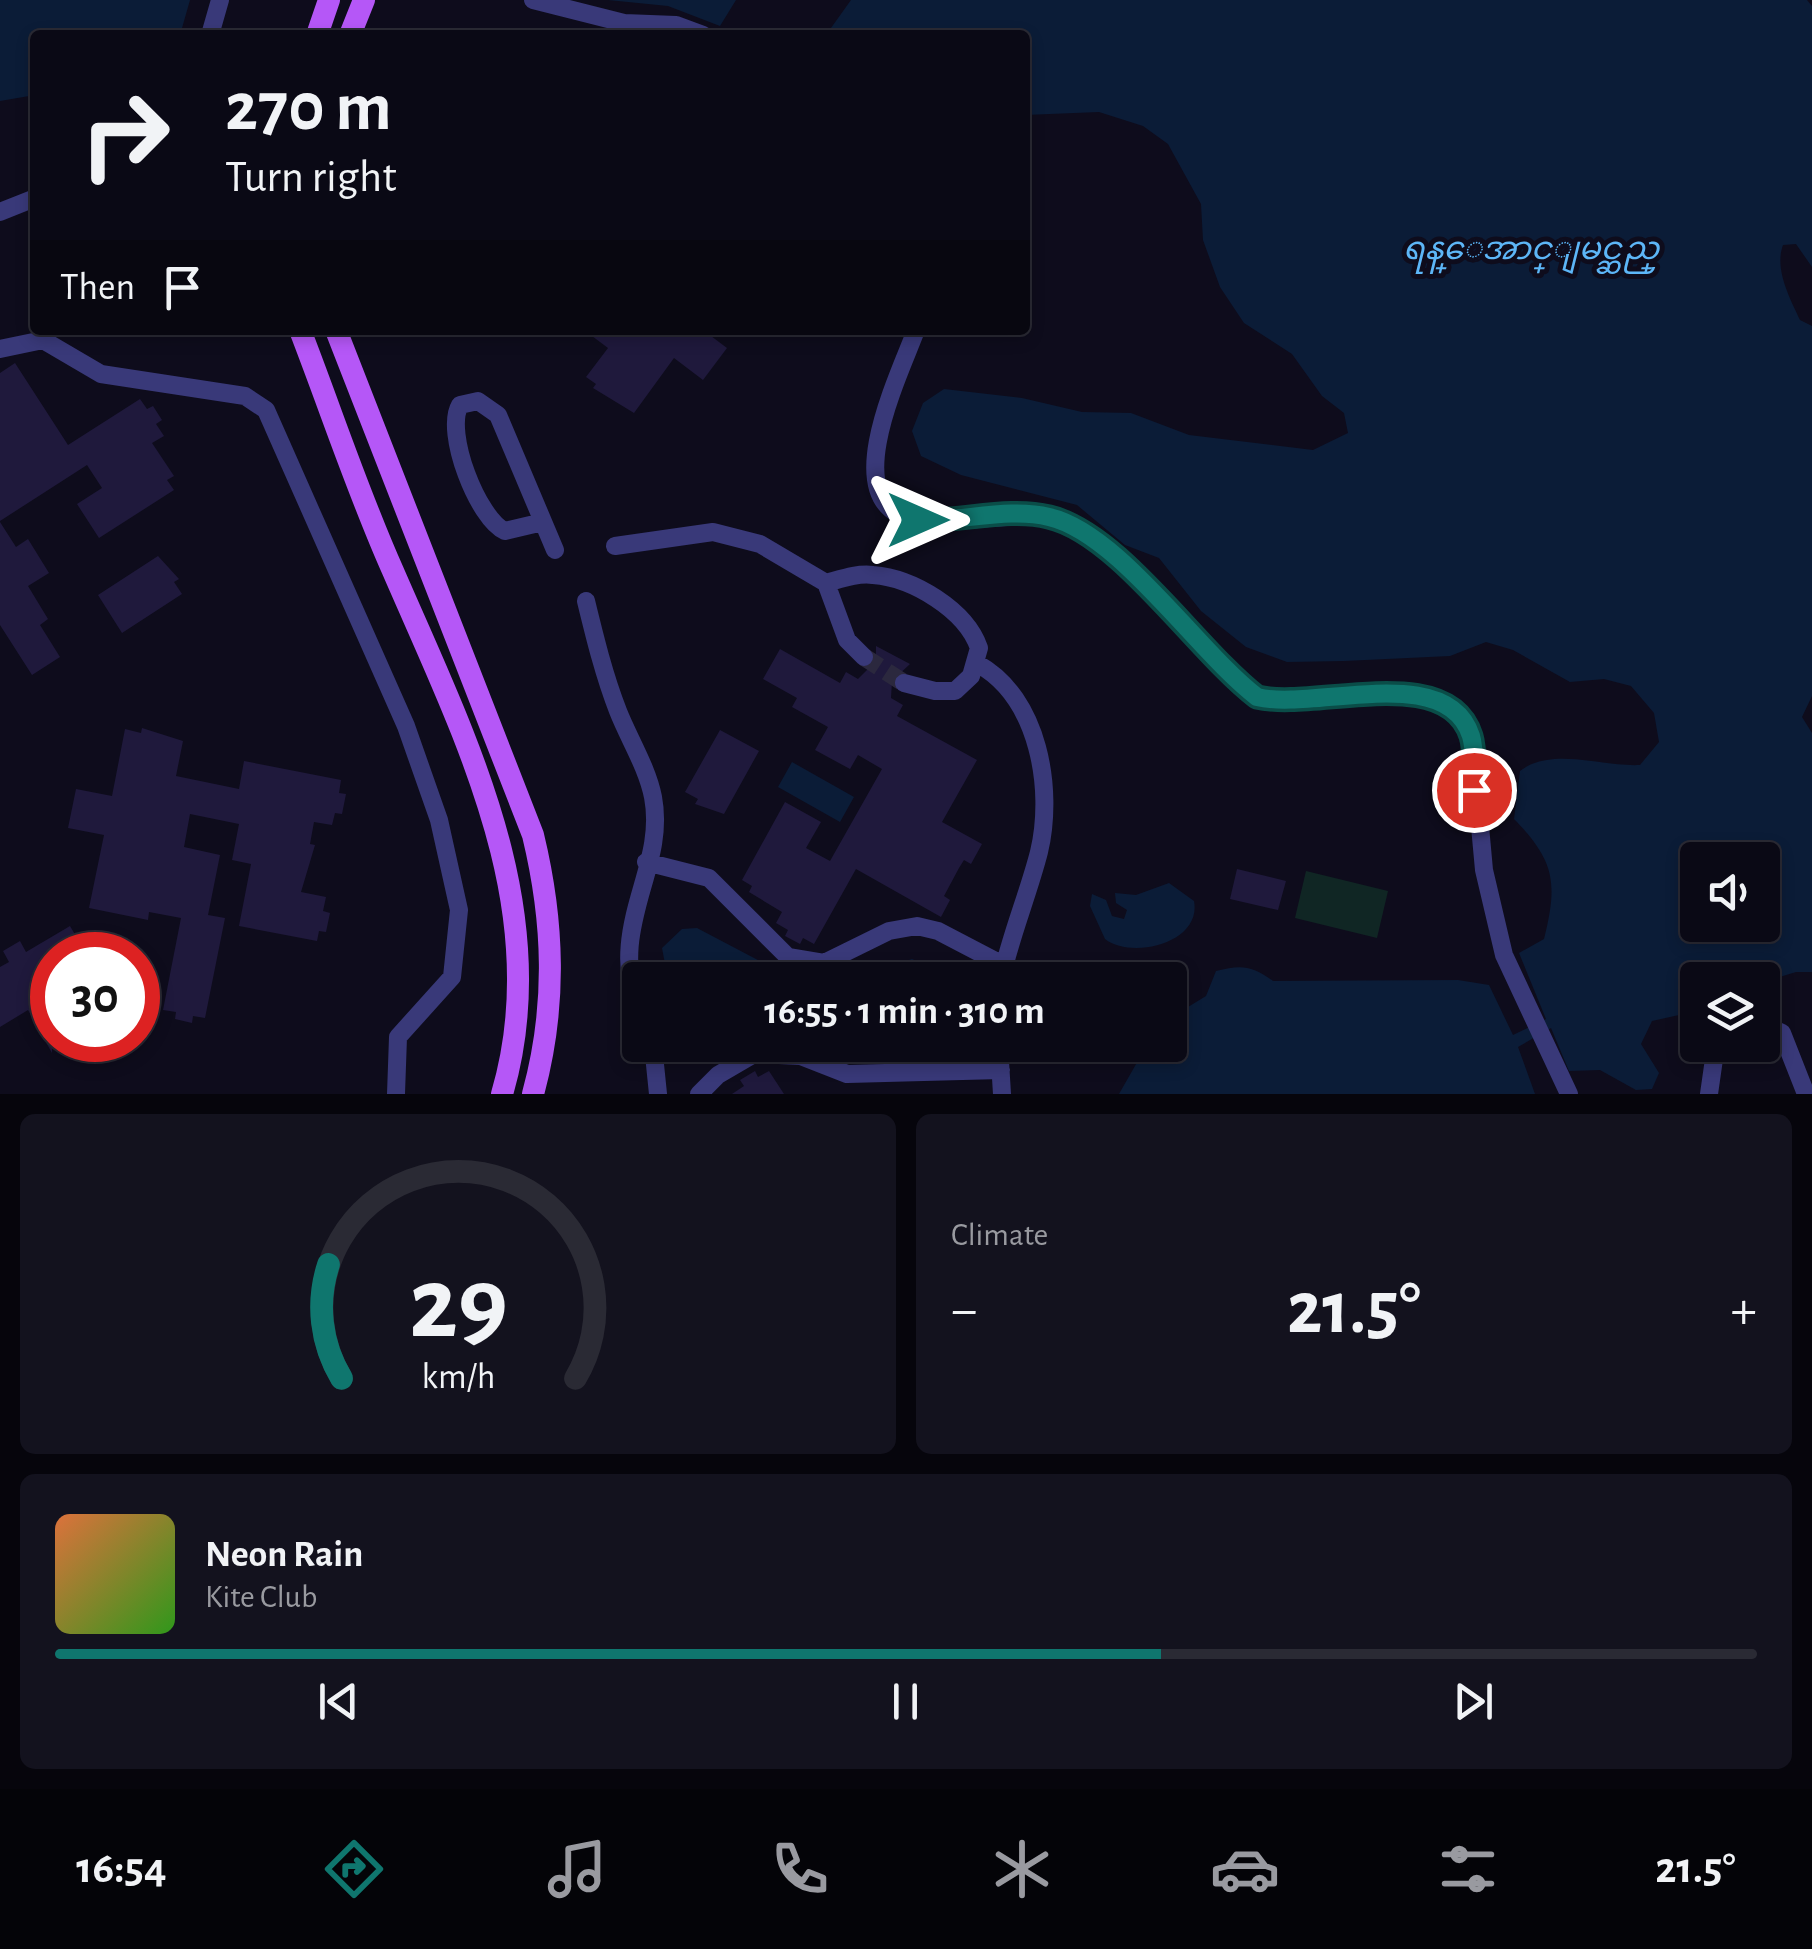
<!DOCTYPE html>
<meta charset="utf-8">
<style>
:root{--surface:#0a0915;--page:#13121e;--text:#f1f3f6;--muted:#999aa0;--line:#2a2a34;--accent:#0f766e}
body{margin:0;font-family:"Alegreya Sans","Noto Sans Myanmar",sans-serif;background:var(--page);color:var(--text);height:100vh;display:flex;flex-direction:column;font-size:38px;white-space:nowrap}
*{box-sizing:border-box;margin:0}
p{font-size:32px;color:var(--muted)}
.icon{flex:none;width:55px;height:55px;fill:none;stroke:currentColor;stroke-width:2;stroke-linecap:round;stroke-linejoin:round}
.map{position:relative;height:1094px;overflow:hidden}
.details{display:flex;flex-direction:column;gap:20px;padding:20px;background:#06050c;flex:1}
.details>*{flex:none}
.banner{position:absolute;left:30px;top:30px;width:1000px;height:305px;border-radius:10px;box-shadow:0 5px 15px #0003,0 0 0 2px var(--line);background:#0a0915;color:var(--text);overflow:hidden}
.fabs{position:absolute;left:1680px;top:842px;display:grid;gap:20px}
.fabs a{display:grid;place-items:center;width:100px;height:100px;border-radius:10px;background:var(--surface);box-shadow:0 5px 15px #0003,0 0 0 2px var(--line);font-size:50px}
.speed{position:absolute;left:30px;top:932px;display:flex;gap:20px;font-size:50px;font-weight:700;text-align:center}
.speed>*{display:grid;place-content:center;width:130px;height:130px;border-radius:50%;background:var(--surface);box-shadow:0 5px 15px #0003,0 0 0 2px var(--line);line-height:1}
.speed .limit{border:15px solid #d22;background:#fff;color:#111}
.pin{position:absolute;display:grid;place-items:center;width:85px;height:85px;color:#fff;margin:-42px;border:5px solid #fff;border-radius:50%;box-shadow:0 2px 10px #0007}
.me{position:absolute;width:110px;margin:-55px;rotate:90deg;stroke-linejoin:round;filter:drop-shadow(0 0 8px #0008)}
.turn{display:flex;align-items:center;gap:35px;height:210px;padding:0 30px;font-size:45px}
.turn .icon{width:130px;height:130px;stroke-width:2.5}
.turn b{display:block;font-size:70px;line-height:85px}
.then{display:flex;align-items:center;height:95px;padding:0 30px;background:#0003;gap:20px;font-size:38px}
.big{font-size:75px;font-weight:700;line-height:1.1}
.details .widget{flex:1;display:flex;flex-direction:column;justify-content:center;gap:15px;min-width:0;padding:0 35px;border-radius:15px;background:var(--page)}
.details .dial{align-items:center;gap:0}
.dial svg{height:260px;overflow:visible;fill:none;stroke:var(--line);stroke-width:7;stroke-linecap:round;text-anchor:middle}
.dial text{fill:var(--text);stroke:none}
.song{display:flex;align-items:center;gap:30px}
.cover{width:120px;height:120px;border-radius:15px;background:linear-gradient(135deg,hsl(20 70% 55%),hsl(110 70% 35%))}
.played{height:10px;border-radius:5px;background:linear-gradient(90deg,var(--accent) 65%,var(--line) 65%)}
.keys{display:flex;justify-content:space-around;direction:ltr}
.heat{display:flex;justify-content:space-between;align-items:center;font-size:55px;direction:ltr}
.details .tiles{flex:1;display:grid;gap:20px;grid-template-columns:1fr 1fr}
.widget:last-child{grid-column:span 2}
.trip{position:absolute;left:622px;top:962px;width:565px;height:100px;border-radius:10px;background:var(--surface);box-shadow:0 5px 15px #0003,0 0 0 2px var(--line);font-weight:700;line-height:100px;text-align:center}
.tabs{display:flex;height:160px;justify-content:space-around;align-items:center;background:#040408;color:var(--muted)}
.tabs .icon{width:70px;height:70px}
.tabs .on{color:var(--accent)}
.tabs b{font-size:45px;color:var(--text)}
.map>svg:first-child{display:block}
.green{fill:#102624}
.water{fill:#0b1c37;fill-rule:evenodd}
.building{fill:#1f193c}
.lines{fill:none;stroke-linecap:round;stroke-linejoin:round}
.minor-tunnel{stroke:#2b283e;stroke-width:18;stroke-dasharray:18 9;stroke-linecap:butt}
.minor{stroke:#393979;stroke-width:18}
.major{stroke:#b557f7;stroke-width:22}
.route-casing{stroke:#0a4d48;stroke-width:25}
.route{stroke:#0f766e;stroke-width:18}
.labels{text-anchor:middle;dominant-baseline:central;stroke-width:10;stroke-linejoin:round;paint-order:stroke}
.water-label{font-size:32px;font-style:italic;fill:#5db6f7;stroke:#0e0c1c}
</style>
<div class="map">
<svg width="1812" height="1094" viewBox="0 0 1812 1094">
<rect width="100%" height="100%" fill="#0e0c1c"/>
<path class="green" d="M1306 871 1388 891 1377 938 1295 918Z"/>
<path class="water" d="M0 0H190L180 35H35V95L0 101Z
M608 0H736L720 26 668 6Z
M851 0H1807L1812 6V267L1796 244 1783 245C1774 269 1790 298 1800 320L1812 326V696L1802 717 1812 733V972H1796L1763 982 1698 980 1697 1011 1652 1021 1641 1044 1659 1073 1652 1089 1636 1090 1600 1070 1569 1071 1551 1028 1518 1047 1535 1094H1119L1147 1045H1170V1018L1206 996 1216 971C1241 965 1251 965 1273 981L1458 980 1489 985 1513 1035 1546 1019 1519 953 1544 939C1558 883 1555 861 1514 819L1520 771C1552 746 1602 767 1640 765L1659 742 1654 713 1631 686 1604 679 1570 682 1513 650 1486 642 1450 656 1344 661 1287 662 1246 647 1201 611 1159 558 1125 545 1077 505 961 475 921 456 912 431 923 403 944 389 1022 398 1082 412 1131 413 1189 435 1313 450 1348 433 1344 413 1322 396 1292 354 1244 323 1220 287 1203 240 1201 204 1168 144 1143 126 1099 112 1025 115V35H826ZM1698 860H1762V925H1698Z
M792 762 854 797 840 822 778 787Z
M1169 883 1194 901C1202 943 1132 960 1105 939L1090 906 1092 894 1106 900 1112 916 1124 919 1127 910 1116 903 1115 893 1136 895Z
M697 928 796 980H668L662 948 682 929Z
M912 959 933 969 941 980H847Z"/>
<path class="building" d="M584 330H703L727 348 703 380 674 358 634 413 593 388 596 384 586 377 608 348Z
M15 363 68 445 140 399 147 409 153 406 162 420 156 424 164 436 152 443 174 476 167 480 174 490 99 538 77 504 102 488 87 465 0 521V373Z
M0 522 16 547 28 539 49 573 28 586 48 619 40 625 60 657 32 675 0 625Z
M158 556 179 579 174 582 182 594 122 633 98 595Z
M876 646 910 664 892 681 891 698 903 705 897 716 977 760 942 822 982 844 971 864 964 860 959 868 944 896 950 900 941 917 856 869 814 944 803 938 800 944 785 936 788 930 776 923 782 912 749 892 752 886 742 880 785 802 821 822 806 848 830 861 882 769 858 755 850 769 815 750 828 727 792 707 797 698 763 679 780 649 840 683 846 672 858 679 876 661Z
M142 728 183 741 176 776 239 789 244 761 341 780 339 793 346 794 342 814 335 813 332 825 314 822 310 844 315 845 301 892 326 897 323 911 330 913 326 932 319 931 317 941 239 926 251 864 232 860 239 824 190 814 184 847 220 855 208 915 225 918 205 1018 193 1016 192 1023 175 1019 176 1012 163 1010 181 918 149 912 148 920 89 908 104 835 68 828 76 789 112 796 125 729 141 733Z
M720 730 759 751 724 814 695 804 698 799 685 792Z
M1237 869 1286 881 1278 910 1230 899Z
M70 926 87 955H52V1053L28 1010 0 1027V967L9 962 3 951 20 941 26 952Z
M755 1071 758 1077 769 1071 784 1094H732L744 1086 740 1080Z"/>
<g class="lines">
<path class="minor-tunnel" d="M864 657 904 683"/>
<path class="minor" d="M533 0 624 23 676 25 703 35
M210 35 220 0
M0 212 35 198
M916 330C901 371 844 485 898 514 923 528 962 520 989 518 1020 516 1050 513 1078 529 1148 570 1193 648 1257 697 1325 712 1437 657 1472 739L1484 870 1504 955 1569 1094
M0 349 43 340 101 374 245 396 266 410 406 726 439 820 459 910 452 977 398 1037 396 1094
M543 522 505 531C478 519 444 432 460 405L478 401 498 415 555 550
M615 546 713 532 760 544 826 583 847 640 864 657
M826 583C841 579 857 573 873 575 913 578 966 610 979 648L971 676 955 691H935L904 683
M586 601C595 638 604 675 618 711 629 739 647 767 653 797 667 871 605 925 640 1015
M978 664C1039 698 1054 789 1039 852 1028 895 1010 937 1001 980
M646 862 709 878 788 957 824 963 889 931 917 926 938 931 1005 966
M1762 1024 1782 1033 1806 1094
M653 1045 658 1094
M999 1045 1002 1094
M699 1094 718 1075 754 1054 801 1056 847 1074 1001 1070
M1709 1094 1716 1045"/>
<path class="major" d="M317 35 329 0
M350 35 364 0
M300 330C331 410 358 493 393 571 464 735 556 911 502 1094
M336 330 533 835C554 922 557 1006 533 1094"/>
</g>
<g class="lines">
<defs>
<path id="route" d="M918 520C960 522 1009 507 1049 517 1119 533 1197 651 1257 697 1314 711 1447 661 1471 736 1476 752 1473 773 1474 790"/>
</defs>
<use href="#route" class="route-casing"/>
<use href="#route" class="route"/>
</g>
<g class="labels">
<g class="water-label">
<text x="1531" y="249">ရန္ေအာင္ျမင္ဆည္</text>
</g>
</g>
</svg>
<div class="fabs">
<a><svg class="icon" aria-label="sound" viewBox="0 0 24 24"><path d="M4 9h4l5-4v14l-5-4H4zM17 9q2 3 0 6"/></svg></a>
<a><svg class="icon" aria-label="layers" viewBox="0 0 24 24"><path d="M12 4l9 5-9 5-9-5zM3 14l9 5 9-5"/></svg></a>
</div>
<div class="speed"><div class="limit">30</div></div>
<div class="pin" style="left:1474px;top:790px;background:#d93025"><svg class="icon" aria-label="arrive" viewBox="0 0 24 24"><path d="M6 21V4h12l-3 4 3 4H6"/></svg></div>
<svg class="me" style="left:918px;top:520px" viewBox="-20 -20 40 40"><path d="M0-17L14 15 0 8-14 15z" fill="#0f766e" stroke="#fff" stroke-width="4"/></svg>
<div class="trip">16:55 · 1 min · 310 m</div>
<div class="banner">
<div class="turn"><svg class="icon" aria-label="right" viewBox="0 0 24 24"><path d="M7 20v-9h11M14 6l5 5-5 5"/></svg><div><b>270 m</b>Turn right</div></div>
<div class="then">Then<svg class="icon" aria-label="arrive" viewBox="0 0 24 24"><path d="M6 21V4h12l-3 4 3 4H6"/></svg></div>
</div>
</div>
<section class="details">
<div class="tiles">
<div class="widget dial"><svg viewBox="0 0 100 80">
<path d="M14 69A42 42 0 1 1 86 69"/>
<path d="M14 69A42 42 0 0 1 10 34" stroke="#0f766e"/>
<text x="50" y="56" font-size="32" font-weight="700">29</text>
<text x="50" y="72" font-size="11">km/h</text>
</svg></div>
<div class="widget"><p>Climate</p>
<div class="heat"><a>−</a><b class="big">21.5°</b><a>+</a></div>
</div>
<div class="widget">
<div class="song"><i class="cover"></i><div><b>Neon Rain</b><p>Kite Club</p></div></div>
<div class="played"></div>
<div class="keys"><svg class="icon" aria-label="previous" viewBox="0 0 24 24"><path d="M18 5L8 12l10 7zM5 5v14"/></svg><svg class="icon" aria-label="pause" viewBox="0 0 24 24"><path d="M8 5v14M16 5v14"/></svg><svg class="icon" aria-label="next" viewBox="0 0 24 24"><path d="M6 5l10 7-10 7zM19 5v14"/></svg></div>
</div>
</div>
</section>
<nav class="tabs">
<b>16:54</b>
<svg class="icon on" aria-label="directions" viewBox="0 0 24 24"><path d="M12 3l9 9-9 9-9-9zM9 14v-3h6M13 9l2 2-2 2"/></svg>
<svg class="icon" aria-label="music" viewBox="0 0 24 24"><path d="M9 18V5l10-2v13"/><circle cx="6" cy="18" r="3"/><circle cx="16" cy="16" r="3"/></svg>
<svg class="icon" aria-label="phone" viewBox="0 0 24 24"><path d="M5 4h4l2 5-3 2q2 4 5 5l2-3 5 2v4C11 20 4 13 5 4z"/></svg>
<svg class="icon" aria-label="climate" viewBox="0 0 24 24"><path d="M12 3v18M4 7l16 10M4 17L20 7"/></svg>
<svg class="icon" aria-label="car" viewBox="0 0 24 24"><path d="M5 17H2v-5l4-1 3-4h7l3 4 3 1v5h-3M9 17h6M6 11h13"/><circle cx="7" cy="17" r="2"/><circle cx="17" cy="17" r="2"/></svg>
<svg class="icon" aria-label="filters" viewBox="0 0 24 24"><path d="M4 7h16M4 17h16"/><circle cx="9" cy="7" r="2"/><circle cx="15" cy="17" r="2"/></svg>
<b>21.5°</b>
</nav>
